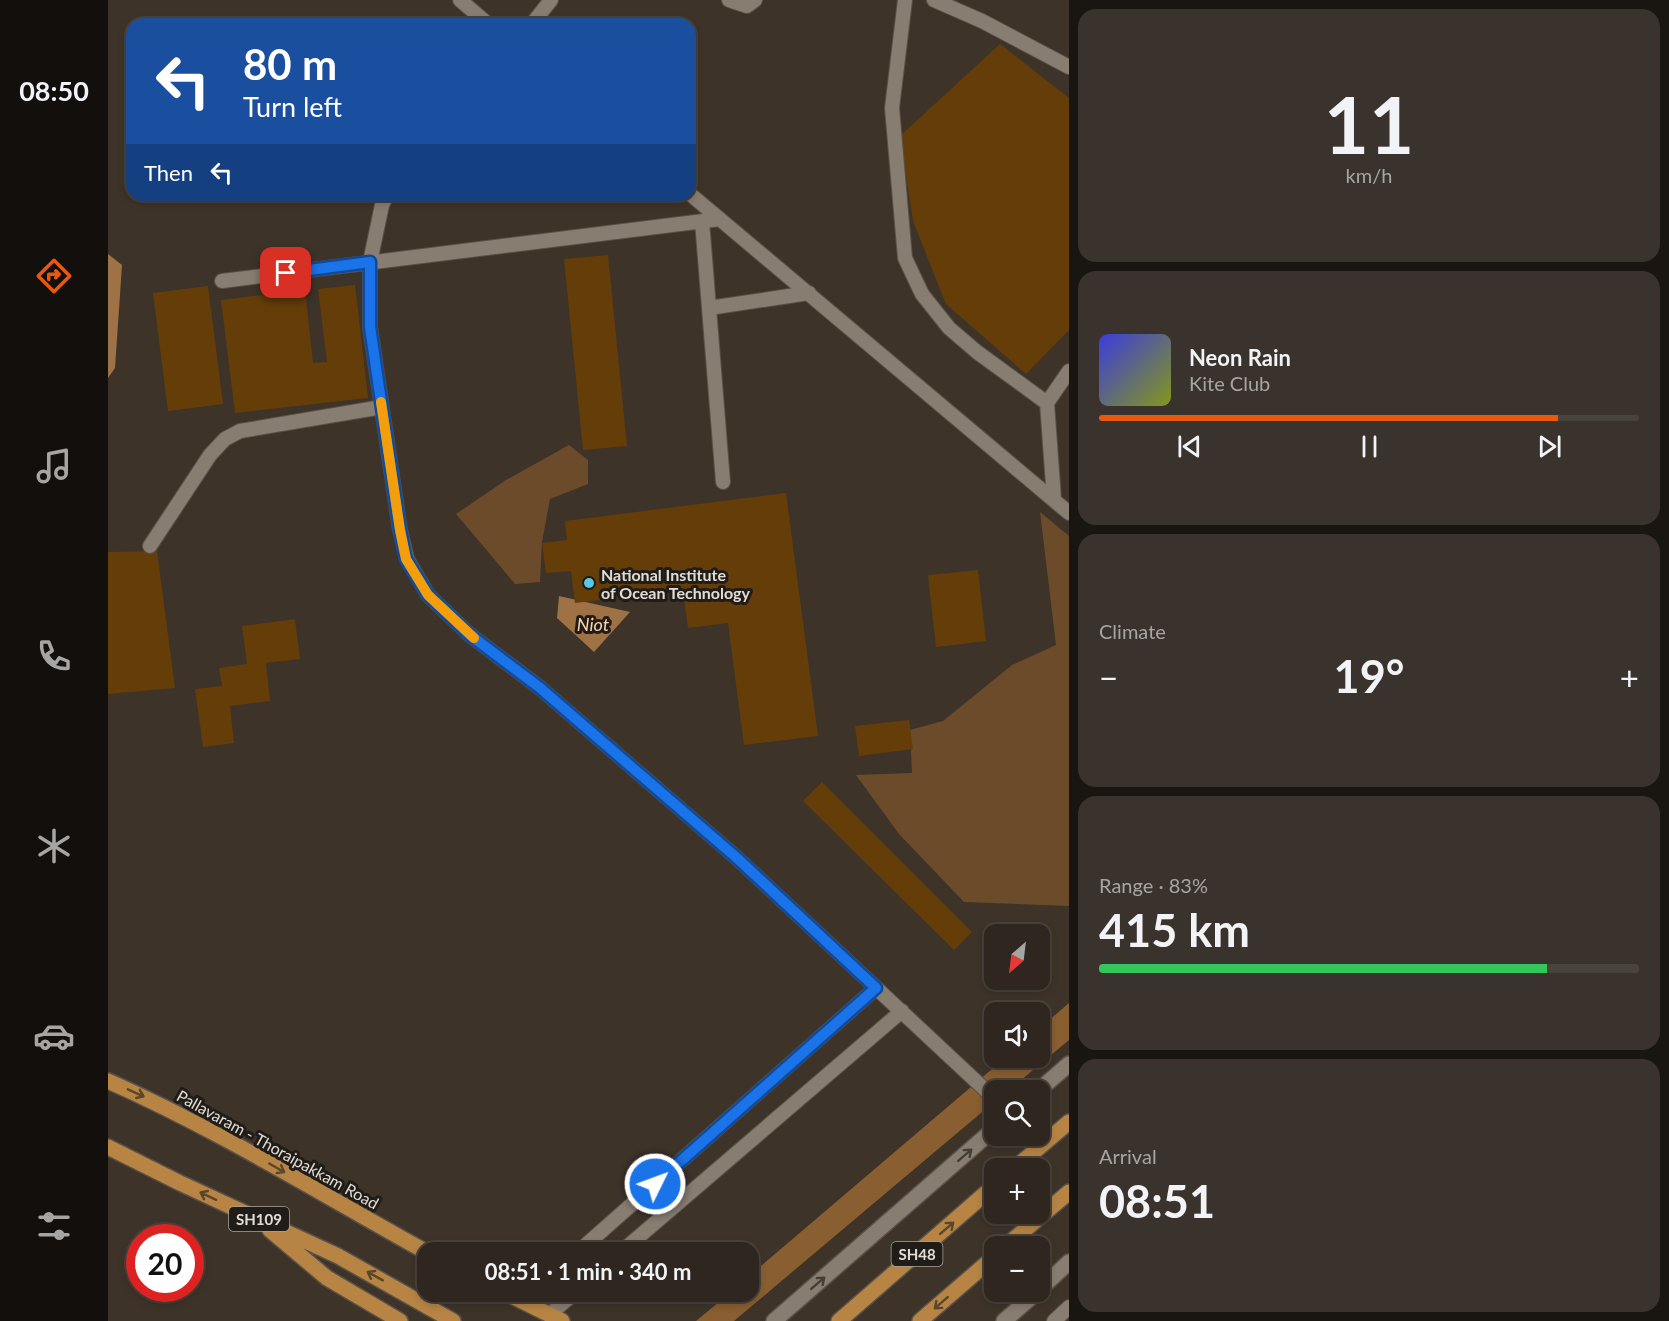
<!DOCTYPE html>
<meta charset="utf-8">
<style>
:root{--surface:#2e261f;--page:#3a322c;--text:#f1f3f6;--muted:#a7a5a4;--line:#49433d;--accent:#ea580c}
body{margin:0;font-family:Lato,sans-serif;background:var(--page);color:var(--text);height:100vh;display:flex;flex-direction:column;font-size:22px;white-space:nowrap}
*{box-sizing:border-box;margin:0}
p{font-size:20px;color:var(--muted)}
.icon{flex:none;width:33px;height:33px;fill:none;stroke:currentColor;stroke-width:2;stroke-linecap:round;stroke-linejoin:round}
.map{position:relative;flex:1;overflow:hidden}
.sheet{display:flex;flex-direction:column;gap:9px;padding:9px;background:#191511;width:600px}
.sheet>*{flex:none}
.guide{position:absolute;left:18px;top:18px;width:570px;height:183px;border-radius:18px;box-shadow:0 3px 9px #0003,0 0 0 2px var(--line);background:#1a4fa0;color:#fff;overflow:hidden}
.needle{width:39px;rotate:208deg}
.controls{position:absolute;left:876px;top:924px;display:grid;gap:12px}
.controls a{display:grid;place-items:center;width:66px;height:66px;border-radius:12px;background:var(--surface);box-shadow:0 3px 9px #0003,0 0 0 2px var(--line);font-size:30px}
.speed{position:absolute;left:18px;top:1224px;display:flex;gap:12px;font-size:30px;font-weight:700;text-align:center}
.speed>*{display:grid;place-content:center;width:78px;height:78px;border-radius:50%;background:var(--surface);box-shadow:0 3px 9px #0003,0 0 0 2px var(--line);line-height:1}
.speed .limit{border:9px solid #d22;background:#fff;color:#111}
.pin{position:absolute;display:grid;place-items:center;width:51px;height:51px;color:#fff;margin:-26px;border-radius:12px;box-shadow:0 3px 9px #0006}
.me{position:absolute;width:66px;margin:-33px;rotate:48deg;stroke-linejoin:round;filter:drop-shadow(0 0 4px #0008)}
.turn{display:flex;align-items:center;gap:21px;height:126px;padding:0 18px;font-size:27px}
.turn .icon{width:78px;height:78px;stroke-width:2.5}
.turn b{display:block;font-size:42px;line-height:51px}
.then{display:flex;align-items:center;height:57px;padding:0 18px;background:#0003;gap:12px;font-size:22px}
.big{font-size:45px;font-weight:700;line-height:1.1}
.sheet .card{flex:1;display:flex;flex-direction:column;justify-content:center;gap:9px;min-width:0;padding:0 21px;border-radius:18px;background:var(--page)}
.sheet .dial{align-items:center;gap:0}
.dial b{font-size:78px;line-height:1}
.song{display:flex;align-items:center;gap:18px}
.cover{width:72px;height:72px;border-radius:9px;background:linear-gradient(135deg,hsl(240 70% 55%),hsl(70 70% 35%))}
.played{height:6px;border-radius:3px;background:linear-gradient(90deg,var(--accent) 85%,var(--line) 85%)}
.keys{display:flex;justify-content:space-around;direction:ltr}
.heat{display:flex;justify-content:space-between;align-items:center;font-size:33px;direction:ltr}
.charge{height:9px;border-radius:4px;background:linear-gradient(90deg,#34c759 83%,var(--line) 0)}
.trip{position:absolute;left:309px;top:1242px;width:342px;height:60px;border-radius:18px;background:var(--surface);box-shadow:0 3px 9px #0003,0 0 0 2px var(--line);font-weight:700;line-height:60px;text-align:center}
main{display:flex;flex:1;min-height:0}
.dock{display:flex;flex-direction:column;width:108px;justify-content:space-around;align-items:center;background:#120f0c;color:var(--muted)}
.dock .icon{width:42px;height:42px}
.dock .active{color:var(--accent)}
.dock b{font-size:27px;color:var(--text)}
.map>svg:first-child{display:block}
.green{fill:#6b4b29}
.forest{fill:#895e30}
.water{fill:#9e7244}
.building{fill:#653d09}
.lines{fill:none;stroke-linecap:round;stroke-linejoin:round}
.lane-casing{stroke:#595149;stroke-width:16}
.secondary-casing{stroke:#595149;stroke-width:18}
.primary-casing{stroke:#595149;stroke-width:18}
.lane{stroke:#887d71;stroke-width:14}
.secondary{stroke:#887d71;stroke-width:15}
.primary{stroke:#b78444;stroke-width:15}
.oneway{stroke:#5c4629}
.oneway2{stroke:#443e36}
.route-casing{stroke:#114b97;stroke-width:15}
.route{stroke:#1a73e8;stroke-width:10}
.slow{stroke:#f59e0b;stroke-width:10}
.poi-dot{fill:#58c8e4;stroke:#201c17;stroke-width:2}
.labels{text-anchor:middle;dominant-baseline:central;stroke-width:6;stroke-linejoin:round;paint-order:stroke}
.shield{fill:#201c17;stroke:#a8a29c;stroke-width:1.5}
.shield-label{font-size:15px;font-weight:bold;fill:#e2dcd5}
.poi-label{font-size:16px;font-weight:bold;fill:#e2dcd5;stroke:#201c17;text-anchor:start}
.street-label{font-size:16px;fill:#e2dcd5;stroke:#201c17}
.water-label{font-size:18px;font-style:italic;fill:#fcd4ad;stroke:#201c17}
</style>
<main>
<nav class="dock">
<b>08:50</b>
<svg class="icon active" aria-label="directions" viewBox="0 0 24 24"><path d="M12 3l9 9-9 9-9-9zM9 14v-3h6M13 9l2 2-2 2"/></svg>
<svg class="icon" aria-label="music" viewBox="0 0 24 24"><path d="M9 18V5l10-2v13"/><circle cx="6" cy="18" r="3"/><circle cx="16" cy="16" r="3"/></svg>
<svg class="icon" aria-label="phone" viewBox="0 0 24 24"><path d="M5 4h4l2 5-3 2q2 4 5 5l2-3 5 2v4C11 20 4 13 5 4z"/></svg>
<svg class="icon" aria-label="climate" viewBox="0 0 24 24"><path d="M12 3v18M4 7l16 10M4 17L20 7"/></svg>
<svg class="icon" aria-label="car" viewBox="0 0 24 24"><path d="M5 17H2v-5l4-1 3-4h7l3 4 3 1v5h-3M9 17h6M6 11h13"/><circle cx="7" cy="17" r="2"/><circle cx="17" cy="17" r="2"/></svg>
<svg class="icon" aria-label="filters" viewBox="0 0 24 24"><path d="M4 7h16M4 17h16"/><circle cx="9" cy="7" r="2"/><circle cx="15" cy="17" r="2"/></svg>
</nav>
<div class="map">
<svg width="961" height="1321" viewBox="0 0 961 1321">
<rect width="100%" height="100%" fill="#3d3329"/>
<path class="green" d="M461 445 480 460V484L442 499 434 542 432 582 407 584 348 514 398 480Z
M932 512 961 536V906L856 902 791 834 748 775 804 773 802 730 835 721 904 665 948 645Z"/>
<path class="forest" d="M961 1003V1040L901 1090H886V1102L626 1321H588L623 1292H640L641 1276 897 1058H932V1028Z"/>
<path class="water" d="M0 254 14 265 7 368 0 378Z
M451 596 522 612 486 652 449 618Z"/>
<path class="building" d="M892 44 961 98V330L918 374 838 304 805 221 792 136Z
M500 255 519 446 475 450 456 259Z
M247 285 260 398 127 413 113 300 197 290 205 363 219 362 210 289Z
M100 286 115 404 60 411 45 293Z
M678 493 710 736 636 745 620 623 580 628 575 590 467 603 463 571 438 573 434 543 459 540 457 521Z
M49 551 67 688 0 694V552Z
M870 570 878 641 828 647 820 575Z
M187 619 192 659 158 663 162 701 122 706 126 743 95 747 87 689 114 686 111 668 139 664 134 626Z
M801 720 805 749 751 756 747 726Z
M714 782 864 932 846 950 695 801Z"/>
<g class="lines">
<defs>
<path id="lane" d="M352 0 380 24
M621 0 639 6 647 0
M797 0 784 108 797 258 814 294 841 328 869 352 939 403
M826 0 874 21 961 67
M424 24 443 0
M582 194 961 513
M279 195 274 205 262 262V327L292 530 299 559 320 595 362 635 431 687 629 858 886 1098
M594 221 615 482
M114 281 612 219
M601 308 701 293
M946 499 939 403 961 371
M42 546 102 455 117 439 132 431 274 407
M470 1252 768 988
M513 1252 794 1011
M415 1301 426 1292
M442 1314 468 1292
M946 1321 961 1307"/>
<path id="secondary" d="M931 1090 961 1064
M932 1289 961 1262
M666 1321 886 1129
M896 1321 929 1292"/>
<path id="primary" d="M0 1081C111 1130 213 1194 320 1253
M0 1147 72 1183 230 1256 345 1321
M907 1168 961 1122
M162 1230 219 1278 292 1321
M898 1246 961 1192
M396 1292 454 1321
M731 1321 886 1186
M812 1321 886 1257"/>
</defs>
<use href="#lane" class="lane-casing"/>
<use href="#secondary" class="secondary-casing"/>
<use href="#primary" class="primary-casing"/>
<use href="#lane" class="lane"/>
<use href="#secondary" class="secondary"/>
<use href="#primary" class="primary"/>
</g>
<defs><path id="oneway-shaft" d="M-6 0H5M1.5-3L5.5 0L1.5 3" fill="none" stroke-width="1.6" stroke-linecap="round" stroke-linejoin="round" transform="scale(1.5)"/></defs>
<g class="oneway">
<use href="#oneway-shaft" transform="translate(28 1093) rotate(24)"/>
<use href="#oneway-shaft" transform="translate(169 1168) rotate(30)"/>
<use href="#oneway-shaft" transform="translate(100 1196) rotate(-155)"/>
<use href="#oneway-shaft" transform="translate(839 1228) rotate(-41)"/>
<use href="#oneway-shaft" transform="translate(267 1276) rotate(-151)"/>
<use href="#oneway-shaft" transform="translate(833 1303) rotate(139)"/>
</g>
<g class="oneway2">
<use href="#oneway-shaft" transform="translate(857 1155) rotate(-41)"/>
<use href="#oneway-shaft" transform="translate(710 1283) rotate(-41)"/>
</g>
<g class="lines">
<defs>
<path id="route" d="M178 273 262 262V327L292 530 298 559 320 595 362 635 431 687 629 858 768 988 547 1184"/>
</defs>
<use href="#route" class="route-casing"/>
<use href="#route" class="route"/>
<path class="slow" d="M273 402 292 530 298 559 320 595 366 638"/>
</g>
<circle class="poi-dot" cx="481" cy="583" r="6"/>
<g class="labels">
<g class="shield">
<rect x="121" y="1207" width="60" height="24" rx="4.5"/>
<rect x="783.5" y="1242" width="51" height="24" rx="4.5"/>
</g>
<g class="shield-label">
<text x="151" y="1219">SH109</text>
<text x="809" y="1254">SH48</text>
</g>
<g class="poi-label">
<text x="493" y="574">National Institute<tspan x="493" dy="18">of Ocean Technology</tspan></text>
</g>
<g class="street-label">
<text transform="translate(170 1149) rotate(29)">Pallavaram - Thoraipakkam Road</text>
</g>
<g class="water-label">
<text x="485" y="624">Niot</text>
</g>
</g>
</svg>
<div class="controls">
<a><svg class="needle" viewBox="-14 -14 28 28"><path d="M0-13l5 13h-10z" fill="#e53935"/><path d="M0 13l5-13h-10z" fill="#a7a5a4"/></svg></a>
<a><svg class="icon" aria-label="sound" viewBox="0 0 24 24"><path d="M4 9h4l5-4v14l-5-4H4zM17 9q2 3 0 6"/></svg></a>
<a><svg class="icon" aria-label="search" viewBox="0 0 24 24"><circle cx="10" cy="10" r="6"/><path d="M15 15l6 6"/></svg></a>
<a>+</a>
<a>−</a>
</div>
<div class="speed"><div class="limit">20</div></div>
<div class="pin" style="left:178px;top:273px;background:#d93025"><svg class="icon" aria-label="arrive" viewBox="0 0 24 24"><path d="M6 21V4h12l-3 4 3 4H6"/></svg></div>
<svg class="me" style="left:547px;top:1184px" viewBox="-20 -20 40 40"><circle r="17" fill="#1a73e8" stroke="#fff" stroke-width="3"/><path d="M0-11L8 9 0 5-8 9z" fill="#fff"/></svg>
<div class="trip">08:51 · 1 min · 340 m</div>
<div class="guide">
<div class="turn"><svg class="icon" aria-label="left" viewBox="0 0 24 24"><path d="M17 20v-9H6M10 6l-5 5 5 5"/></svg><div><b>80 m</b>Turn left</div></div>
<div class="then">Then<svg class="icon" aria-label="left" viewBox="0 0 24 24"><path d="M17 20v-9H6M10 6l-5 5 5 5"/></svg></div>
</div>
</div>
<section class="sheet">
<div class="card dial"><b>11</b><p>km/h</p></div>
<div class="card">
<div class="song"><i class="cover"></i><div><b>Neon Rain</b><p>Kite Club</p></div></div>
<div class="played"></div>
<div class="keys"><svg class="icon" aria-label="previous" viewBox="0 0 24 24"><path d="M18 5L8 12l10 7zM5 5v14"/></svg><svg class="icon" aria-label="pause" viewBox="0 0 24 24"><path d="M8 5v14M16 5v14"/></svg><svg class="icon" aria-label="next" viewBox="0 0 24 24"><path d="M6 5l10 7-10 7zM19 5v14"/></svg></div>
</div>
<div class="card"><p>Climate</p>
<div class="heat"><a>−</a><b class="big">19°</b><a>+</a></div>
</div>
<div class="card"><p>Range · 83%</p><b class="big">415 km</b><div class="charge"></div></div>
<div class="card"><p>Arrival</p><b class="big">08:51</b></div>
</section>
</main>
